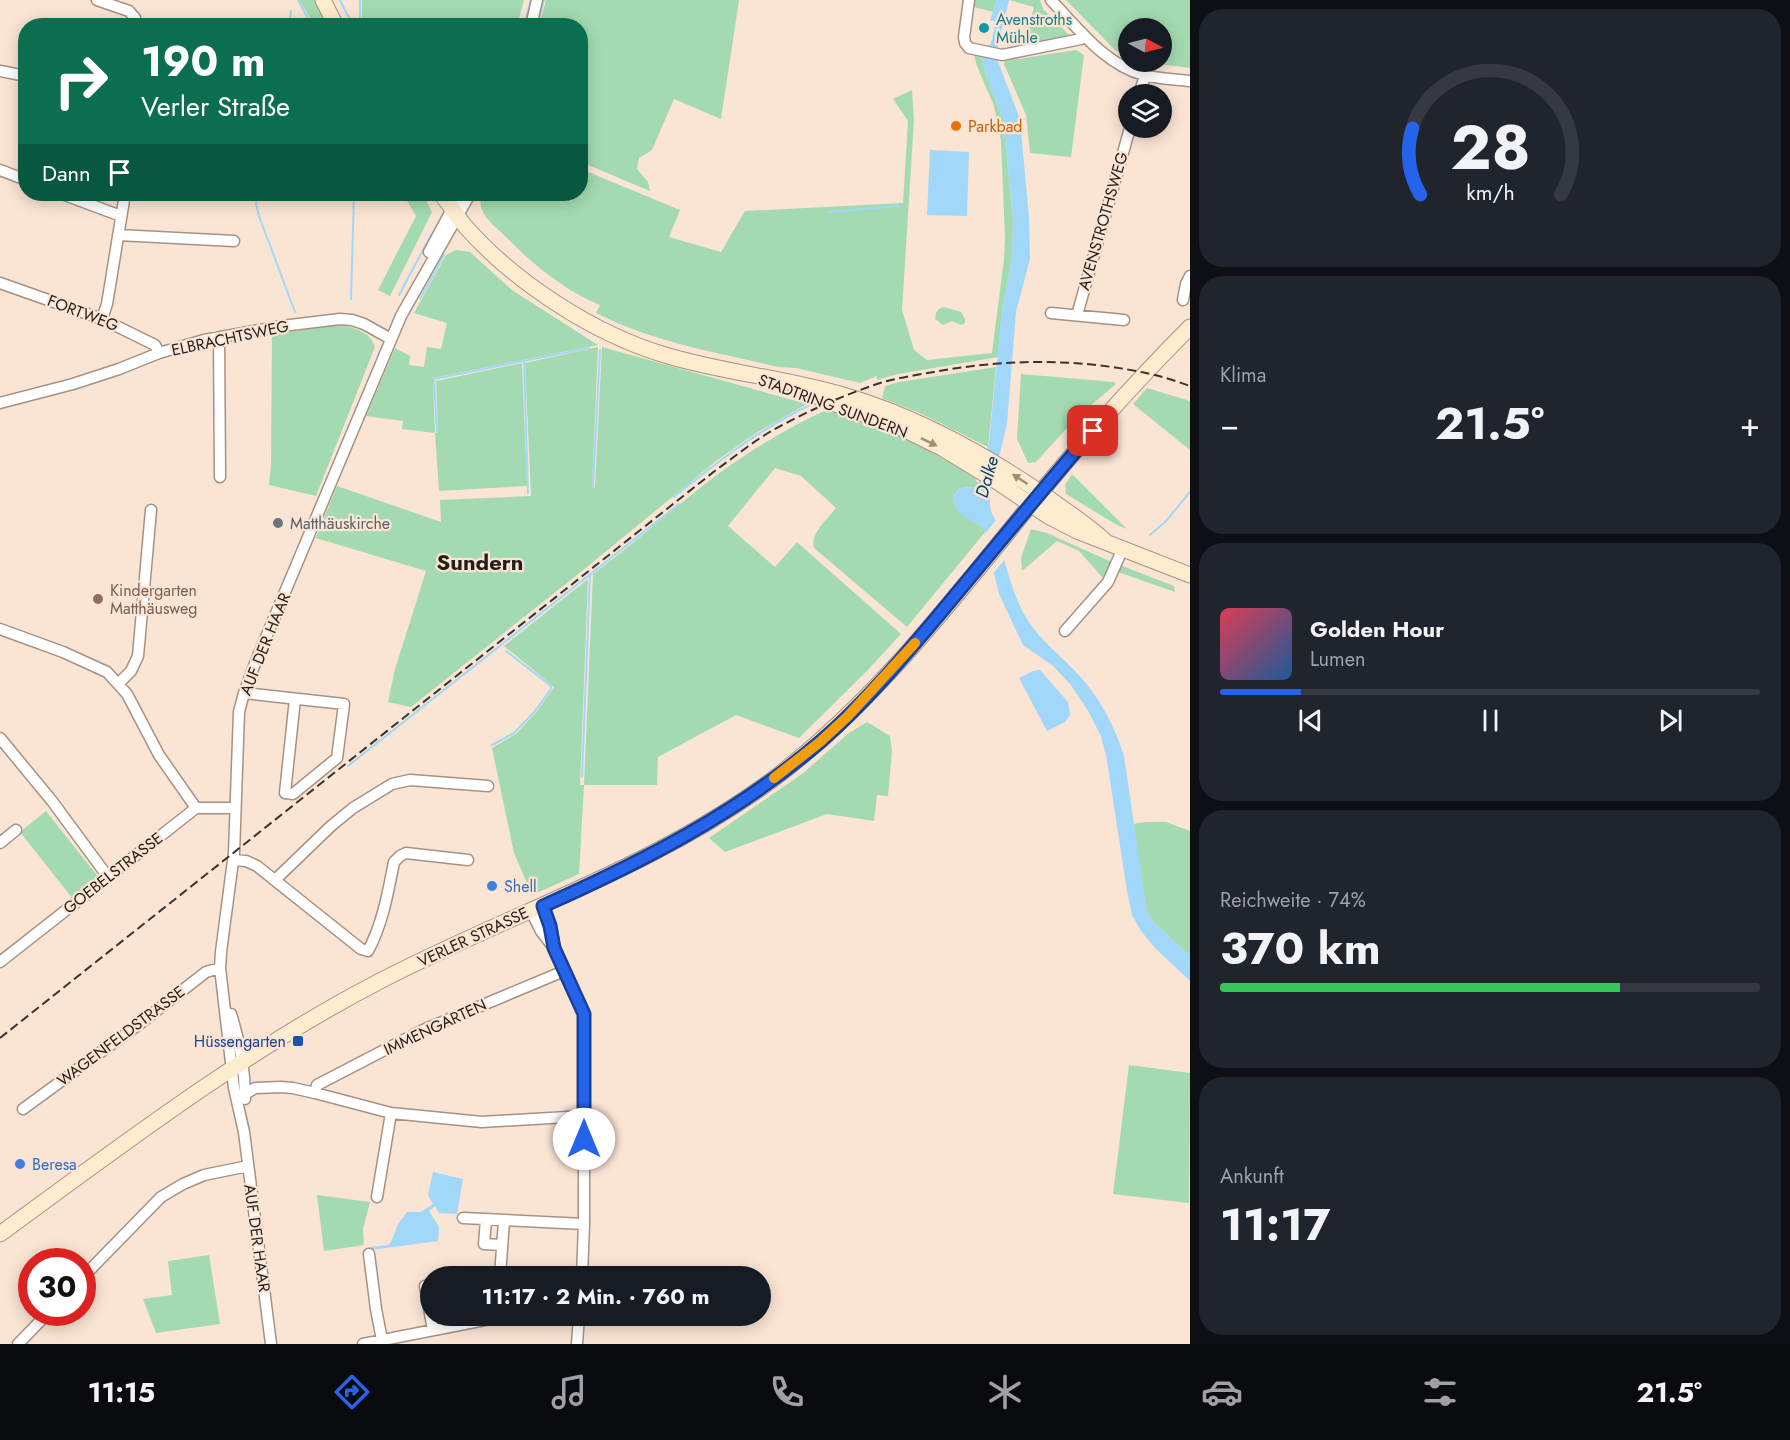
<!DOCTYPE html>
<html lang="de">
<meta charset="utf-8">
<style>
:root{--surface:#171b24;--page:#20242c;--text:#f1f3f6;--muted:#9ea1a6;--line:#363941;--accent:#2563eb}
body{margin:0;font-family:Jost,sans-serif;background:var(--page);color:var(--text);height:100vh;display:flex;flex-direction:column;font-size:22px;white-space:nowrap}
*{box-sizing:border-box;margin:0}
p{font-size:20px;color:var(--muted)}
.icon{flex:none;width:33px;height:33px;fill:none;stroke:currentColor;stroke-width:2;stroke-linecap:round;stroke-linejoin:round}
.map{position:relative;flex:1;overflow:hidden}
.side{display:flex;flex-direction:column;gap:9px;padding:9px;background:#0d0f14;width:600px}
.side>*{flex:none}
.guide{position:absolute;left:18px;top:18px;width:570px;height:183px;border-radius:24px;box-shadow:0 3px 15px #0003;background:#0b6e4f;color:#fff;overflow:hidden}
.needle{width:39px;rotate:97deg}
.fabs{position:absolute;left:1118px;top:18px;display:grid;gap:12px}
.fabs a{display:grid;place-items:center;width:54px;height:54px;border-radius:50%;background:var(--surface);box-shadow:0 3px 15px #0003;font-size:30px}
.speed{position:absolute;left:18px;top:1248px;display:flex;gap:12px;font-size:30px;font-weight:700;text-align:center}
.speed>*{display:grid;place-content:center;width:78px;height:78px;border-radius:50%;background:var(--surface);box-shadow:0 3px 15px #0003;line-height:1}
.speed .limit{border:9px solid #d22;background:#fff;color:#111}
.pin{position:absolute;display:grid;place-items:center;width:51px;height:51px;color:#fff;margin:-26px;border-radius:12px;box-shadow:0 3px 9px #0006}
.me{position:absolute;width:66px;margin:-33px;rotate:0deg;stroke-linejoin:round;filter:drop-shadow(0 0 4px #0008)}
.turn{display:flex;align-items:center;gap:21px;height:126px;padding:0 24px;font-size:27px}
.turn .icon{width:78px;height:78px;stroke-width:2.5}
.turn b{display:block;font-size:42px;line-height:51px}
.then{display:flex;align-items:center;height:57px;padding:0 24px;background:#0003;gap:12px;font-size:22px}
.big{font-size:45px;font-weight:700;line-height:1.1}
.side .card{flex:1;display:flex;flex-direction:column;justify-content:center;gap:9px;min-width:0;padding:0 21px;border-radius:24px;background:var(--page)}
.side .dial{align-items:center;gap:0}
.dial svg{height:156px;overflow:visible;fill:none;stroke:var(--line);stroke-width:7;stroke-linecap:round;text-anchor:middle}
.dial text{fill:var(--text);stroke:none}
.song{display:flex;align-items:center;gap:18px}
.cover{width:72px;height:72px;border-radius:9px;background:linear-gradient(135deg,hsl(350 70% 55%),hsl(210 70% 35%))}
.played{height:6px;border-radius:3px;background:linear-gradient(90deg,var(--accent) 15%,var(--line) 15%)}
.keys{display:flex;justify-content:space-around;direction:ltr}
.heat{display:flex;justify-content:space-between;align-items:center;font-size:33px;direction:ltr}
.charge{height:9px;border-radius:4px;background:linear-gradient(90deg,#34c759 74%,var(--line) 0)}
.trip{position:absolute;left:420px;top:1266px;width:351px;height:60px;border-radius:30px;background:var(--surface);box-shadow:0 3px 15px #0003;font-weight:700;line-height:60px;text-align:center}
.dock{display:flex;height:96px;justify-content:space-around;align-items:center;background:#090b0e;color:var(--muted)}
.dock .icon{width:42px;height:42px}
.dock .current{color:var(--accent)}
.dock b{font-size:27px;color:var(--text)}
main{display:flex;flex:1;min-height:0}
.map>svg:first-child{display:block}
.green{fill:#a4dab1}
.water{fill:#a1d8fa}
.pier{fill:#fae4d4}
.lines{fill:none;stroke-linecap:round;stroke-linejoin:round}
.stream{stroke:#a1d8fa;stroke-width:2}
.street-casing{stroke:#a69283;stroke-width:13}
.secondary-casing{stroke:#a69283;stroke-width:17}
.street{stroke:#fff;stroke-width:10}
.secondary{stroke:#feecce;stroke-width:15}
.rail{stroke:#3c322b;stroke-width:2;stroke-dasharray:9 4.5;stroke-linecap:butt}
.oneway{fill:#9c8f7c}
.route-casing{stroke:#184099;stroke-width:15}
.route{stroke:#2563eb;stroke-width:10}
.slow{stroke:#f59e0b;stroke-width:10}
.culture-dot{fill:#0f9aa8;stroke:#fae4d4;stroke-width:2}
.food-dot{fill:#e8710a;stroke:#fae4d4;stroke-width:2}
.worship-dot{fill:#6b7280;stroke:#fae4d4;stroke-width:2}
.education-dot{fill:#8d6e63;stroke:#fae4d4;stroke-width:2}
.shop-dot{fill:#3f7fe0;stroke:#fae4d4;stroke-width:2}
.transit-dot{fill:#1a4fb4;stroke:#fae4d4;stroke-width:2}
.labels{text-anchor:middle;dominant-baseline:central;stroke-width:4.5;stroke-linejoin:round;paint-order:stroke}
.culture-label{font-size:16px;fill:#0d838f;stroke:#fae4d4;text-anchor:start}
.food-label{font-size:16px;fill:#c56008;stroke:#fae4d4;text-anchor:start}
.street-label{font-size:16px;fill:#251d17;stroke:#fae4d4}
.worship-label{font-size:16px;fill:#5b616d;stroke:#fae4d4;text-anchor:start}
.education-label{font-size:16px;fill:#785e54;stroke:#fae4d4;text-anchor:start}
.shop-label{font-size:16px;fill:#366cbe;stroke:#fae4d4;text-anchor:start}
.transit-label{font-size:16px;fill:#164399;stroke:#fae4d4;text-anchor:end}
.water-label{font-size:18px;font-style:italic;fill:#04415c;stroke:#fae4d4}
.district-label{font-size:22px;font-weight:bold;fill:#251d17;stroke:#fae4d4}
</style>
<main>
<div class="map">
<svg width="1190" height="1344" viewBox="0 0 1190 1344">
<rect width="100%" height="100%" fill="#fae4d4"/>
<path class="green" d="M299 0H316L330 25H314Z
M362 0H524L517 26 362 25Z
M546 0H739L721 119 674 99 652 150 639 158 637 169 648 182 650 191 581 162 580 26 539 25Z
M975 0H997L993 12 974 7Z
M1009 0H1040L1043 9 1069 35 1030 44 1025 41 1034 7Z
M1066 0H1190V68L1143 62H1161V28H1128V57L1115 50Z
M1076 50 1084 55 1071 157 1030 153 1026 115 1004 64 1005 61Z
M974 55 981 57 986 75 1003 120 1013 219 1012 258 1002 312 998 357 898 374 877 380V376L860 383 796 368 778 367C716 352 652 342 596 313L600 305C563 290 530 262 502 233 495 227 487 220 483 212 480 206 480 200 482 194H580L581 169 680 210 669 237 721 252 745 211 903 203 908 121 893 99 912 90 914 120 902 310 914 350 927 360 992 353 1004 259 1005 238 1001 141 994 106 977 66Z
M403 194H423L432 212 390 296 378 290 416 216Z
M456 250 470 252 512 290 598 345 433 378 435 433H438L436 381 522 363 527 486 439 491 435 433 402 429 403 421 366 416 395 348 410 356 409 365 424 367 427 347 441 349 447 323 414 313 446 255Z
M944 307 961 312 965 319V323L961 325 952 321 943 325 935 319 936 313 939 309Z
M340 325C354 328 371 332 375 347L316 496 269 485 271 465 272 334Z
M598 347 592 488 595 487 602 347 807 404 756 433 716 461 587 567 411 707 388 702 395 669 426 571 316 538 337 486 441 522 440 500 531 496 525 363Z
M996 367 988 447 922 414 882 398 885 386 899 382Z
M1021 374 1114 382 1116 384 1078 416 1036 462 1028 463 1017 439Z
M1147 388 1190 401V450L1133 404Z
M833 407C884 424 930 451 977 478L976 481 979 483 976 487 960 488 953 496C955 514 968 518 983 527L985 532 907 627 814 548C810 533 828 519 836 508L801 476 775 468 728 526 775 567 797 542 901 634 866 672 799 738 736 715 658 757 657 785H584L579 874 532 895 514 853 492 748 517 733 537 711 554 687 504 646 588 579 580 785H584L593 574C636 542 676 506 718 474 754 448 792 425 833 407Z
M1072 474 1127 529 1117 525 1066 494 1065 485Z
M1031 529 1047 533 1114 563 1103 578 1079 551 1057 541 1022 571 1021 558Z
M1120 565 1174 586 1175 592 1118 572Z
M867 722 890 736 892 751 888 796 877 795 874 821 827 814 725 852 709 838 802 774 849 733Z
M46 811 99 878 73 899 20 832Z
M1146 822H1166L1190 831V956L1154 923 1147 912 1133 824Z
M1129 1065 1190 1073 1189 1203 1113 1194Z
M317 1195 370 1202 363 1229 364 1245 324 1251Z
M209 1255 220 1324 156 1333 143 1299 172 1295 168 1261Z"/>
<path class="water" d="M997 0H1009L998 44 997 59 1020 119 1029 218 1030 259 1016 312 1007 424 991 490C989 502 989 510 995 519 1003 553 1009 589 1027 619 1039 639 1058 653 1074 670 1098 694 1114 724 1124 756L1147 912 1154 923 1190 956V981L1155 948 1141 931 1132 915 1127 891 1107 760 1101 736 1087 709 1070 684 1053 666 1023 645 999 594 983 527C968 519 955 514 953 496L960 488 976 487 979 483 989 442 1002 312 1012 258 1013 219 1003 120 986 75 981 57 991 43 996 22 990 20Z
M930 150 969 152 967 216 927 215Z
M1040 670 1068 702 1070 715 1065 722 1047 731 1019 678 1033 671Z
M433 1172 463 1179 457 1214 439 1213 435 1206 429 1211 439 1227 438 1241 371 1250 370 1247 388 1245 391 1242 398 1224 407 1212H421L433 1204 428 1195Z"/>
<path class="pier" d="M998 518 1007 557 991 576 982 537Z"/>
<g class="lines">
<path class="stream" d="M298 0 312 26
M340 0 353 26
M526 18 531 0
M289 26 291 11
M360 26V0
M537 26 544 0
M258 194 256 204 259 216 295 312
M477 197 479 194
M828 212 900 206
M399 295 431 235
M351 299 354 194
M420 299 444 255
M437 432 434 379 523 361
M593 487 600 350
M528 493 524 361 589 348
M674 497C717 462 760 429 810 405
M1150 535 1166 521 1190 492
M492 745 514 733 535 711 551 689V686L506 651
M348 766 679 504
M582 777 590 576"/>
<defs>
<path id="street" d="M97 0 129 11 135 18V26
M969 0 964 37 965 43 969 48 1002 55 1081 39 1085 36
M1051 0C1078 28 1105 65 1144 75 1158 79 1175 79 1190 81
M531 26 537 0
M0 71 26 76
M1139 94 1145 76
M0 170 26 180
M62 194 121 216
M118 235 234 241
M429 252 460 194
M0 283 102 319 155 345 159 353
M1183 300 1186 284 1190 276
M1051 313 1124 320
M1077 315 1130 128
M102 319 107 304 125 194
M219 337 220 477
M0 403 73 384 119 369 159 353 204 340 282 326 340 319 352 320 364 324 391 339
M0 629 63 652 107 672 127 694 159 755 196 808
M1065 631 1108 582 1123 548
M119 683 131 671 138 656 151 510
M244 693 344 704 337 758 293 794 285 793 295 699
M0 738 52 801 108 877
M0 843 16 830
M233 860 246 861 257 866 361 949 368 951C383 923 388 892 394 862L400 856 406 853 468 860
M275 880 331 826 353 808 392 784 410 780 488 786
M543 906 551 926 554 945
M531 911 541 931 554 948 584 1014V1224L582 1276
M0 962 196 808H235
M231 1014C240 1042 245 1069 245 1099
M315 1093 317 1085 423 1030 564 971
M237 1099 255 1088 281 1087 293 1088 315 1093 391 1113 482 1122 584 1116
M23 1109 138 1025 206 972 220 968
M377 1197 391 1113
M463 1218 584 1224
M486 1220 484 1244 502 1245
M369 1254 376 1309 382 1340
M500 1276 504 1221
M82 1278 161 1197 183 1184 204 1175 248 1166
M425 1286 433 1330
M18 1344 49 1312
M271 1344 244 1132 234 1088 220 968 221 952 234 853 239 712 244 693 256 661 401 316 470 194
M363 1344 495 1318 496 1316
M577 1344 579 1316"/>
<path id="secondary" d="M323 0 336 26
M441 194C449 204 457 216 465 226 514 282 594 334 665 355 724 373 787 378 846 396 918 417 986 455 1047 497 1067 512 1087 524 1105 541
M821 399 897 426 942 448 996 481 1048 516 1077 531 1190 575
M0 1234C123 1144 245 1051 380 981 511 913 653 868 772 780 868 708 943 612 1018 520 1072 453 1129 388 1190 327"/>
</defs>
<use href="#street" class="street-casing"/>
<use href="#secondary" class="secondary-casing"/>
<use href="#street" class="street"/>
<use href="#secondary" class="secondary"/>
<path class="rail" d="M0 1038 716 470C733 458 750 444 768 433 803 413 841 396 880 383 897 378 916 375 934 372 1004 359 1076 358 1146 373 1161 376 1176 381 1190 386"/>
</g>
<defs><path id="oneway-solid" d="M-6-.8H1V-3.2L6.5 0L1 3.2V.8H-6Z" transform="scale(1.5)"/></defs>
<g class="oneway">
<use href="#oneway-solid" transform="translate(929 442) rotate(26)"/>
<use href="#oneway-solid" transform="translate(1020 479) rotate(-147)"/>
</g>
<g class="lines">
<defs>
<path id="route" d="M584 1139V1014L554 948 550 926 543 906C642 862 738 813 820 742 864 704 901 660 938 616 990 554 1041 491 1093 431"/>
</defs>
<use href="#route" class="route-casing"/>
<use href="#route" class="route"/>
<path class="slow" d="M774 778 820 742 848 716 915 643"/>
</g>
<circle class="culture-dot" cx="984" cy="28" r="6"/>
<circle class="food-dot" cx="956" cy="126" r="6"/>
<circle class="worship-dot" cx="278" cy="523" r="6"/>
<circle class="education-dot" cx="98" cy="599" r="6"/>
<g class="shop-dot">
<circle cx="492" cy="886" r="6"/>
<circle cx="20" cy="1164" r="6"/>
</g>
<rect class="transit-dot" x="292" y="1035" width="12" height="12" rx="3"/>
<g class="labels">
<g class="culture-label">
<text x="996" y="19">Avenstroths<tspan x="996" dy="18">Mühle</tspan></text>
</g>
<g class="food-label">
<text x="968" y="126">Parkbad</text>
</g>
<g class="street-label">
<text transform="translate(1103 221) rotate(-74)">AVENSTROTHSWEG</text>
<text transform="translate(83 313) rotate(21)">FORTWEG</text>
<text transform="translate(230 338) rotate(-12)">ELBRACHTSWEG</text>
<text transform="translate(833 406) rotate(20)">STADTRING SUNDERN</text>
<text transform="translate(265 644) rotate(-68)">AUF DER HAAR</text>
<text transform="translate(113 873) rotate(-38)">GOEBELSTRASSE</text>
<text transform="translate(473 937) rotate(-25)">VERLER STRASSE</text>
<text transform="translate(435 1027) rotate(-25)">IMMENGARTEN</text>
<text transform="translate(121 1036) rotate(-37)">WAGENFELDSTRASSE</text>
<text transform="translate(257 1238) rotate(82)">AUF DER HAAR</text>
</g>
<g class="worship-label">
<text x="290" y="523">Matthäuskirche</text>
</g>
<g class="education-label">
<text x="110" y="590">Kindergarten<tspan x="110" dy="18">Matthäusweg</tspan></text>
</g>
<g class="shop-label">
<text x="504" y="886">Shell</text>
<text x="32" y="1164">Beresa</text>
</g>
<g class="transit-label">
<text x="286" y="1041">Hüssengarten</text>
</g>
<g class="water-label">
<text transform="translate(987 477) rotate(-74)">Dalke</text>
</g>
<g class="district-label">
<text x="480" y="562">Sundern</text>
</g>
</g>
</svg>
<div class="fabs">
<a><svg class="needle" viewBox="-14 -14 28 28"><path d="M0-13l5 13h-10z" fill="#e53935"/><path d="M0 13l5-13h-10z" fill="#9ea1a6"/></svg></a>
<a><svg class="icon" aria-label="layers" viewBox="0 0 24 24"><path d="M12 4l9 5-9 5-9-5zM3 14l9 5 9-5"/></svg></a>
</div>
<div class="speed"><div class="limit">30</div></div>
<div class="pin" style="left:1093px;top:431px;background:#d93025"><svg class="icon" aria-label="arrive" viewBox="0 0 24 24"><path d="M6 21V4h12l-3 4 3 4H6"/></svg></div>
<svg class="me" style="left:584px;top:1139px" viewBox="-20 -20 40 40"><circle r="19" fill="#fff"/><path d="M0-13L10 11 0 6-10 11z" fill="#2563eb"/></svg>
<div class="trip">11:17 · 2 Min. · 760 m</div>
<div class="guide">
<div class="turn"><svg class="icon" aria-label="right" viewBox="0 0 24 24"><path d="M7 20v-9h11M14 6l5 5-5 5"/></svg><div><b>190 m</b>Verler Straße</div></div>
<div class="then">Dann<svg class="icon" aria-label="arrive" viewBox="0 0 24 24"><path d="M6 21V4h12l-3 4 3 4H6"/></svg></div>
</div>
</div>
<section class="side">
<div class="card dial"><svg viewBox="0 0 100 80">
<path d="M14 69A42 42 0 1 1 86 69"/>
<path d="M14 69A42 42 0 0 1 10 35" stroke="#2563eb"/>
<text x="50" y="56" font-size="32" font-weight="700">28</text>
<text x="50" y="72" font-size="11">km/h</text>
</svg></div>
<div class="card"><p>Klima</p>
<div class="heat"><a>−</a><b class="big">21.5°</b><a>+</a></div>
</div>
<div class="card">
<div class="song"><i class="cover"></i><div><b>Golden Hour</b><p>Lumen</p></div></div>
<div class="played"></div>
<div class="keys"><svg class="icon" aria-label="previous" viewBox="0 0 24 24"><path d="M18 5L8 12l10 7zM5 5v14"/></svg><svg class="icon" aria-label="pause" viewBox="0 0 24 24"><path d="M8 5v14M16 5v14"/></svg><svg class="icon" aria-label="next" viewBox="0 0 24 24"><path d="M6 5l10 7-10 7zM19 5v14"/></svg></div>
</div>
<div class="card"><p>Reichweite · 74%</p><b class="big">370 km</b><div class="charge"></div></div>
<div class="card"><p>Ankunft</p><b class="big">11:17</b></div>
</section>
</main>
<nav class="dock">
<b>11:15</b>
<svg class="icon current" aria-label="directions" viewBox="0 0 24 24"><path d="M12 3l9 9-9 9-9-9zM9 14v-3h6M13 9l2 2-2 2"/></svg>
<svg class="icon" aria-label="music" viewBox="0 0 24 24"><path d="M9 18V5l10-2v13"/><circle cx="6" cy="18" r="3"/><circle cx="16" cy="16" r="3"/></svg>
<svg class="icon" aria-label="phone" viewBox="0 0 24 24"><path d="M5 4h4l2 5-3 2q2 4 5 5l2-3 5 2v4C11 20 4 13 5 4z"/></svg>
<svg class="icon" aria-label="climate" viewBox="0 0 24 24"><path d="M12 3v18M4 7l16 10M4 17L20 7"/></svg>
<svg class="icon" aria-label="car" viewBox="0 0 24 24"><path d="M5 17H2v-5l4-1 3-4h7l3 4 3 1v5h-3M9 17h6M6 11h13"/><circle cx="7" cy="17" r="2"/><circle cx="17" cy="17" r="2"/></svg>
<svg class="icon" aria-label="filters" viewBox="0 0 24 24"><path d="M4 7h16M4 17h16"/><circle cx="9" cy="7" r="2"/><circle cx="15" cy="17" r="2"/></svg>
<b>21.5°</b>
</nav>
